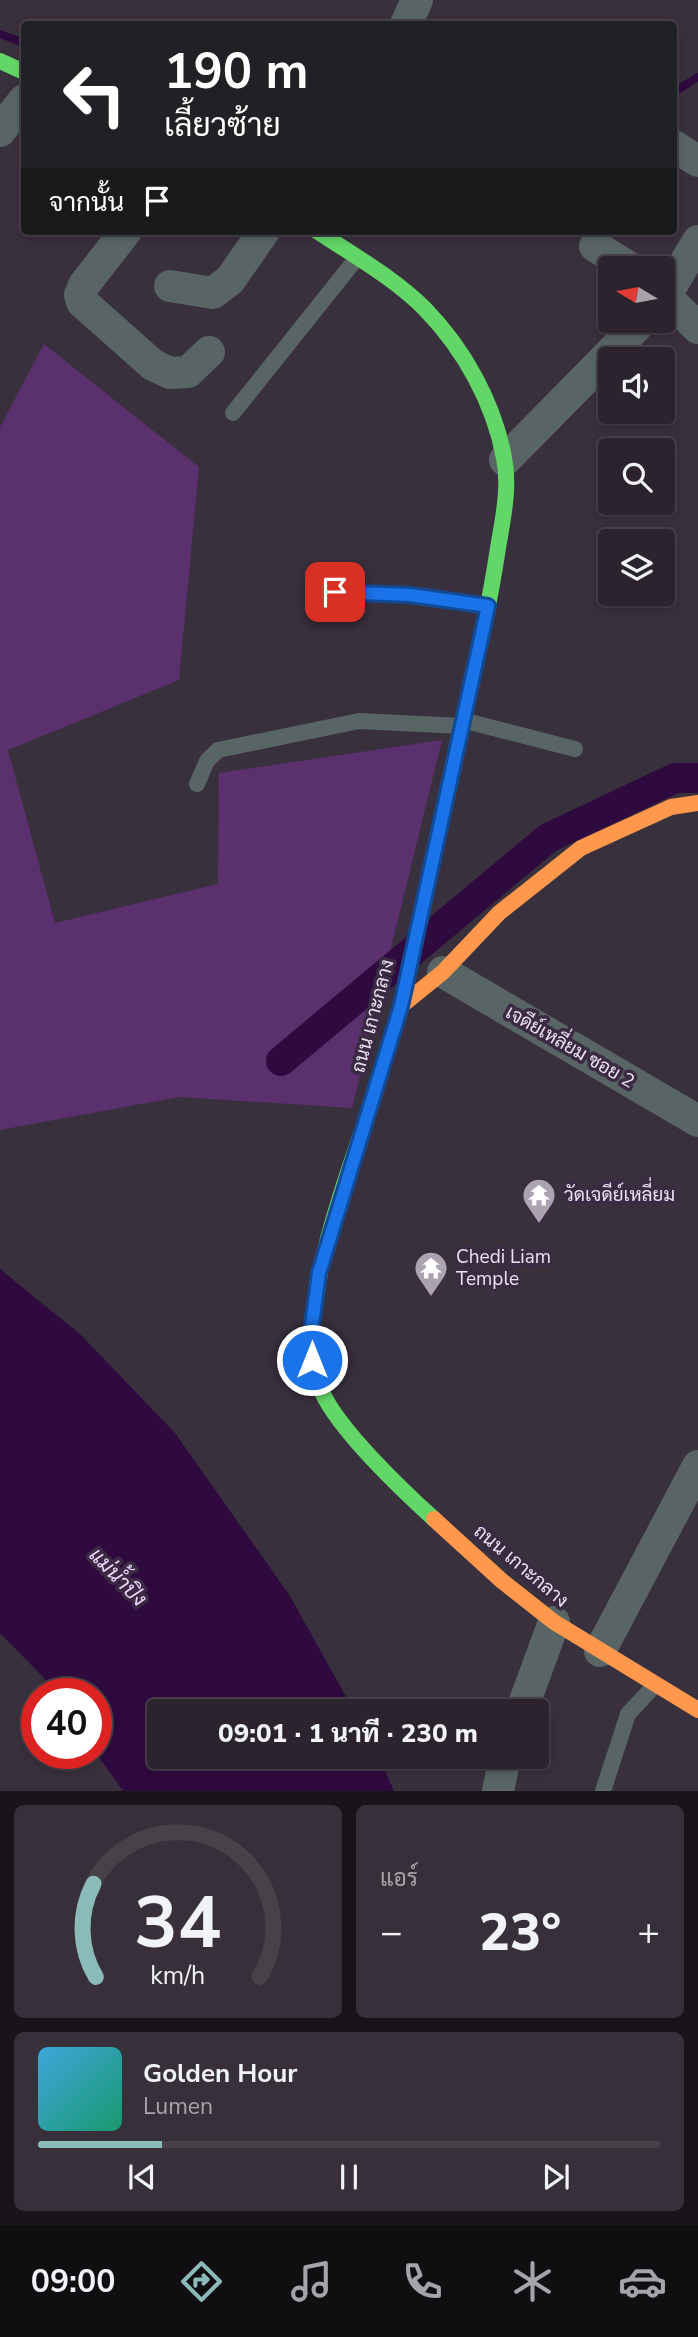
<!DOCTYPE html>
<html lang="th">
<meta charset="utf-8">
<style>
:root{--surface:#2b242e;--page:#37303a;--text:#f1f3f6;--muted:#a6a4aa;--line:#47414a;--accent:#8bbbb9}
body{margin:0;font-family:"Nunito Sans",Sarabun,sans-serif;background:var(--page);color:var(--text);height:100vh;display:flex;flex-direction:column;font-size:26px;white-space:nowrap}
*{box-sizing:border-box;margin:0}
p{font-size:23px;color:var(--muted)}
.icon{flex:none;width:38px;height:38px;fill:none;stroke:currentColor;stroke-width:2;stroke-linecap:round;stroke-linejoin:round}
.map{position:relative;height:1791px;overflow:hidden}
.drawer{display:flex;flex-direction:column;gap:14px;padding:14px;background:#181419;flex:1}
.drawer>*{flex:none}
.top-card{position:absolute;left:21px;top:21px;width:656px;height:214px;border-radius:7px;box-shadow:0 4px 10px #0003,0 0 0 2px var(--line);background:#202124;color:#fff;overflow:hidden}
.needle{width:46px;rotate:280deg}
.fabs{position:absolute;left:598px;top:256px;display:grid;gap:14px}
.fabs a{display:grid;place-items:center;width:77px;height:77px;border-radius:7px;background:var(--surface);box-shadow:0 4px 10px #0003,0 0 0 2px var(--line);font-size:35px}
.speed{position:absolute;left:21px;top:1678px;display:flex;gap:14px;font-size:35px;font-weight:700;text-align:center}
.speed>*{display:grid;place-content:center;width:91px;height:91px;border-radius:50%;background:var(--surface);box-shadow:0 4px 10px #0003,0 0 0 2px var(--line);line-height:1}
.speed .limit{border:10px solid #d22;background:#fff;color:#111}
.pin{position:absolute;display:grid;place-items:center;width:60px;height:60px;color:#fff;margin:-30px;border-radius:14px;box-shadow:0 4px 10px #0006}
.me{position:absolute;width:77px;margin:-38px;rotate:0deg;stroke-linejoin:round;filter:drop-shadow(0 0 5px #0008)}
.turn{display:flex;align-items:center;gap:24px;height:147px;padding:0 28px;font-size:32px}
.turn .icon{width:91px;height:91px;stroke-width:2.5}
.turn b{display:block;font-size:49px;line-height:60px}
.then{display:flex;align-items:center;height:66px;padding:0 28px;background:#0003;gap:14px;font-size:26px}
.big{font-size:52px;font-weight:800;line-height:1.1}
.drawer .tile{flex:1;display:flex;flex-direction:column;justify-content:center;gap:10px;min-width:0;padding:0 24px;border-radius:10px;background:var(--page)}
.drawer .dial{align-items:center;gap:0}
.dial svg{height:182px;overflow:visible;fill:none;stroke:var(--line);stroke-width:7;stroke-linecap:round;text-anchor:middle}
.dial text{fill:var(--text);stroke:none}
.song{display:flex;align-items:center;gap:21px}
.cover{width:84px;height:84px;border-radius:10px;background:linear-gradient(135deg,hsl(200 70% 55%),hsl(160 70% 35%))}
.played{height:7px;border-radius:4px;background:linear-gradient(90deg,var(--accent) 20%,var(--line) 20%)}
.keys{display:flex;justify-content:space-around;direction:ltr}
.heat{display:flex;justify-content:space-between;align-items:center;font-size:38px;direction:ltr}
.drawer .tiles{flex:1;display:grid;gap:14px;grid-template-columns:1fr 1fr}
.tile:last-child{grid-column:span 2}
.trip{position:absolute;left:147px;top:1699px;width:402px;height:70px;border-radius:7px;background:var(--surface);box-shadow:0 4px 10px #0003,0 0 0 2px var(--line);font-weight:800;line-height:70px;text-align:center}
.dock{display:flex;height:112px;justify-content:space-around;align-items:center;background:#110e12;color:var(--muted)}
.dock .icon{width:49px;height:49px}
.dock .selected{color:var(--accent)}
.dock b{font-size:32px;color:var(--text)}
.map>svg:first-child{display:block}
.green{fill:#5a306d}
.water{fill:#2f0a3e}
.lines{fill:none;stroke-linecap:round;stroke-linejoin:round}
.stream{stroke:#2f0a3e;stroke-width:8}
.canal{stroke:#2f0a3e;stroke-width:30}
.lane{stroke:#596565;stroke-width:16}
.street{stroke:#596565;stroke-width:32}
.fast{stroke:#63d668;stroke-width:16}
.slow{stroke:#ff974d;stroke-width:16}
.route-casing{stroke:#114b97;stroke-width:18}
.route{stroke:#1a73e8;stroke-width:12}
.labels{text-anchor:middle;dominant-baseline:central;stroke-width:7;stroke-linejoin:round;paint-order:stroke}
.street-label{font-size:19px;fill:#eae1f0;stroke:#3a2b42}
.poi-label{font-size:19px;fill:#eae1f0;stroke:#3a2b42;text-anchor:start}
.water-label{font-size:21px;font-style:italic;fill:#efd4fe;stroke:#3a2b42}
</style>
<div class="map">
<svg width="698" height="1791" viewBox="0 0 698 1791">
<rect width="100%" height="100%" fill="#39303d"/>
<path class="green" d="M44 344 199 467 179 680 8 750 55 923 218 884 219 773 442 740 352 1108 179 1097 0 1130V427Z"/>
<path class="water" d="M0 1269 81 1335 175 1433 290 1596 354 1711 159 1712V1757H379L394 1791H123L96 1753V1694H55L43 1677 0 1633Z"/>
<g class="lines">
<path class="stream" d="M0 34 24 43
M674 92 698 77"/>
<path class="canal" d="M281 1061 548 838 675 778H698"/>
<path class="lane" d="M233 413 356 259
M335 592 410 595 488 606
M462 720 575 749
M197 784 207 761 218 750 359 721 461 726
M603 1791 628 1714 655 1685"/>
<path class="street" d="M406 24 417 0
M0 131 24 100
M674 146 698 161
M126 231 84 285 80 295 82 302 153 365 170 373 188 372 209 352
M595 246 630 268
M170 286 213 293 230 280 264 231
M663 294 698 328
M663 300 698 241
M505 460 643 320
M443 972 698 1121
M600 1651 698 1466
M521 1712 554 1622
M498 1791 505 1757"/>
<path class="fast" d="M0 61 24 72
M317 231C353 255 394 278 425 309 464 349 494 403 504 458 510 487 503 518 498 548 488 615 472 680 457 746
M376 1089C352 1166 288 1318 322 1392 339 1430 402 1490 434 1519"/>
<path class="slow" d="M401 1006 443 972 499 913 581 848 671 807 698 803
M376 1089 401 1006 457 746
M434 1519 502 1581 554 1622 698 1710"/>
</g>
<g class="lines">
<defs>
<path id="route" d="M312 1360V1325L319 1273 401 1006 488 606 410 595 335 592"/>
</defs>
<use href="#route" class="route-casing"/>
<use href="#route" class="route"/>
</g>
<defs>
<symbol id="temple-pin" viewBox="-11 -11 22 30"><path d="M0 17L-7.5 6A9.5 9.5 0 1 1 7.5 6Z" fill="#aca3b1" stroke="#3a2b42"/><path d="M0-6L5-2H3V0L6.5 2.5H4V6H1.5V3h-3V6H-4V2.5H-6.5L-3 0V-2H-5Z" fill="#fff"/></symbol>
</defs>
<g fill-rule="evenodd">
<use href="#temple-pin" x="520" y="1176" width="38" height="52"/>
<use href="#temple-pin" x="412" y="1249" width="38" height="52"/>
</g>
<g class="labels">
<g class="street-label">
<text transform="translate(373 1016) rotate(-75)">ถนน เกาะกลาง</text>
<text transform="translate(570 1047) rotate(30)">เจดีย์เหลี่ยม ซอย 2</text>
<text transform="translate(521 1566) rotate(40)">ถนน เกาะกลาง</text>
</g>
<g class="poi-label">
<text x="564" y="1195">วัดเจดีย์เหลี่ยม</text>
<text x="456" y="1257">Chedi Liam<tspan x="456" dy="22">Temple</tspan></text>
</g>
<g class="water-label">
<text transform="translate(118 1577) rotate(46)">แม่น้ำปิง</text>
</g>
</g>
</svg>
<div class="fabs">
<a><svg class="needle" viewBox="-14 -14 28 28"><path d="M0-13l5 13h-10z" fill="#e53935"/><path d="M0 13l5-13h-10z" fill="#a6a4aa"/></svg></a>
<a><svg class="icon" aria-label="sound" viewBox="0 0 24 24"><path d="M4 9h4l5-4v14l-5-4H4zM17 9q2 3 0 6"/></svg></a>
<a><svg class="icon" aria-label="search" viewBox="0 0 24 24"><circle cx="10" cy="10" r="6"/><path d="M15 15l6 6"/></svg></a>
<a><svg class="icon" aria-label="layers" viewBox="0 0 24 24"><path d="M12 4l9 5-9 5-9-5zM3 14l9 5 9-5"/></svg></a>
</div>
<div class="speed"><div class="limit">40</div></div>
<div class="pin" style="left:335px;top:592px;background:#d93025"><svg class="icon" aria-label="arrive" viewBox="0 0 24 24"><path d="M6 21V4h12l-3 4 3 4H6"/></svg></div>
<svg class="me" style="left:312px;top:1360px" viewBox="-20 -20 40 40"><circle r="17" fill="#1a73e8" stroke="#fff" stroke-width="3"/><path d="M0-11L8 9 0 5-8 9z" fill="#fff"/></svg>
<div class="trip">09:01 · 1 นาที · 230 m</div>
<div class="top-card">
<div class="turn"><svg class="icon" aria-label="left" viewBox="0 0 24 24"><path d="M17 20v-9H6M10 6l-5 5 5 5"/></svg><div><b>190 m</b>เลี้ยวซ้าย</div></div>
<div class="then">จากนั้น<svg class="icon" aria-label="arrive" viewBox="0 0 24 24"><path d="M6 21V4h12l-3 4 3 4H6"/></svg></div>
</div>
</div>
<section class="drawer">
<div class="tiles">
<div class="tile dial"><svg viewBox="0 0 100 80">
<path d="M14 69A42 42 0 1 1 86 69"/>
<path d="M14 69A42 42 0 0 1 13 28" stroke="#8bbbb9"/>
<text x="50" y="56" font-size="32" font-weight="700">34</text>
<text x="50" y="72" font-size="11">km/h</text>
</svg></div>
<div class="tile"><p>แอร์</p>
<div class="heat"><a>−</a><b class="big">23°</b><a>+</a></div>
</div>
<div class="tile">
<div class="song"><i class="cover"></i><div><b>Golden Hour</b><p>Lumen</p></div></div>
<div class="played"></div>
<div class="keys"><svg class="icon" aria-label="previous" viewBox="0 0 24 24"><path d="M18 5L8 12l10 7zM5 5v14"/></svg><svg class="icon" aria-label="pause" viewBox="0 0 24 24"><path d="M8 5v14M16 5v14"/></svg><svg class="icon" aria-label="next" viewBox="0 0 24 24"><path d="M6 5l10 7-10 7zM19 5v14"/></svg></div>
</div>
</div>
</section>
<nav class="dock">
<b>09:00</b>
<svg class="icon selected" aria-label="directions" viewBox="0 0 24 24"><path d="M12 3l9 9-9 9-9-9zM9 14v-3h6M13 9l2 2-2 2"/></svg>
<svg class="icon" aria-label="music" viewBox="0 0 24 24"><path d="M9 18V5l10-2v13"/><circle cx="6" cy="18" r="3"/><circle cx="16" cy="16" r="3"/></svg>
<svg class="icon" aria-label="phone" viewBox="0 0 24 24"><path d="M5 4h4l2 5-3 2q2 4 5 5l2-3 5 2v4C11 20 4 13 5 4z"/></svg>
<svg class="icon" aria-label="climate" viewBox="0 0 24 24"><path d="M12 3v18M4 7l16 10M4 17L20 7"/></svg>
<svg class="icon" aria-label="car" viewBox="0 0 24 24"><path d="M5 17H2v-5l4-1 3-4h7l3 4 3 1v5h-3M9 17h6M6 11h13"/><circle cx="7" cy="17" r="2"/><circle cx="17" cy="17" r="2"/></svg>
</nav>
